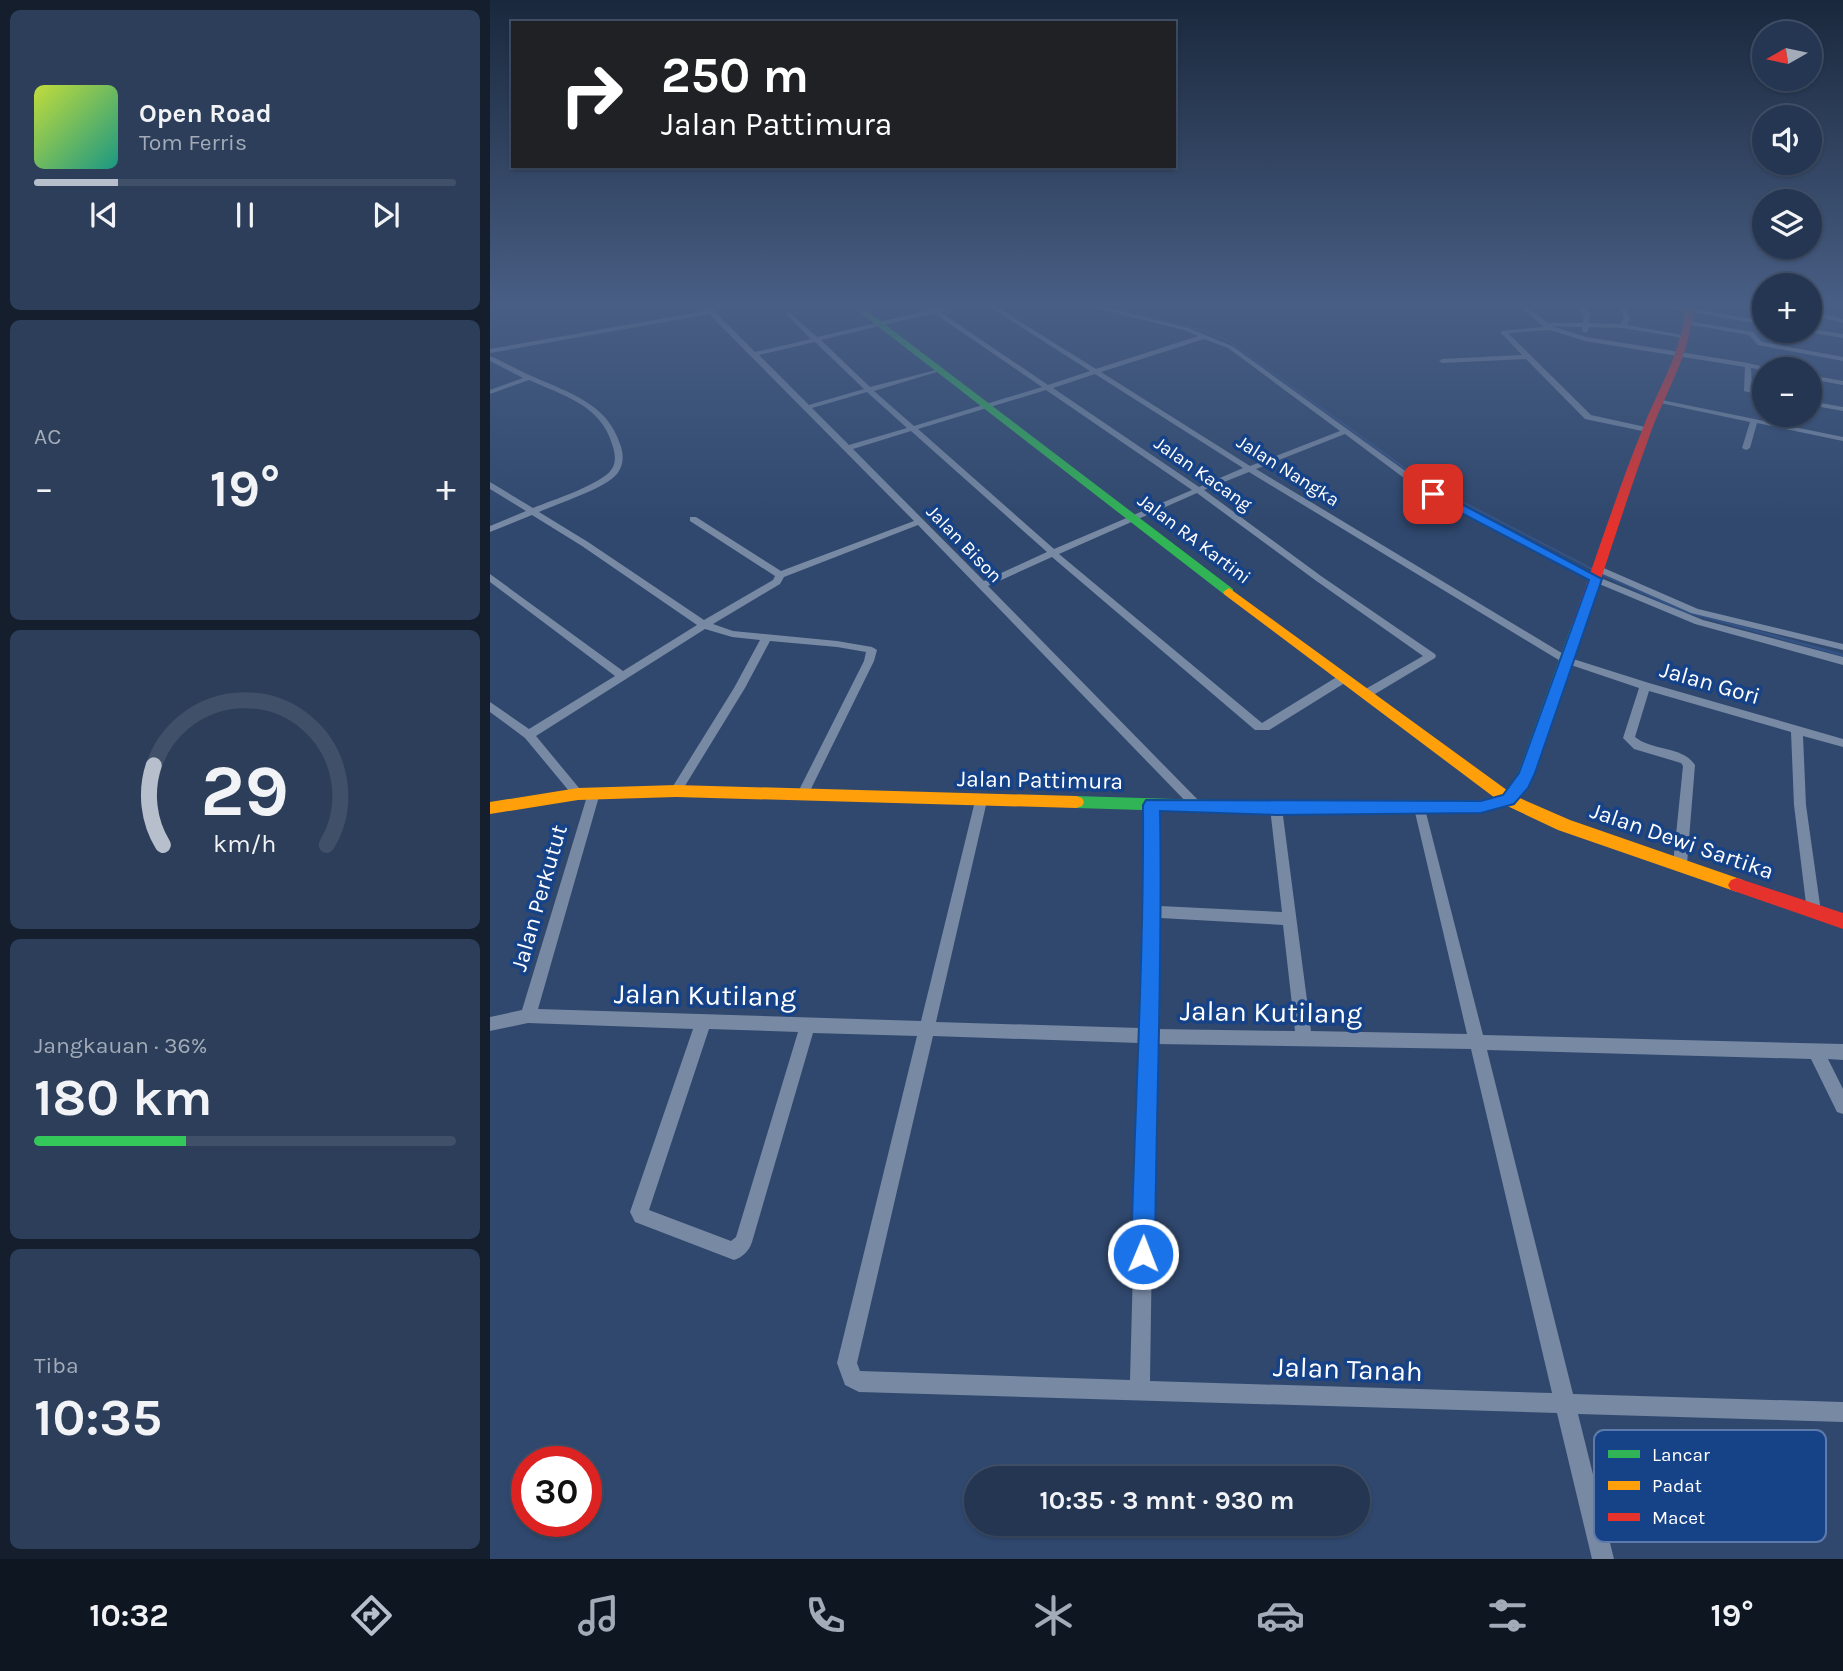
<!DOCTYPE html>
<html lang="id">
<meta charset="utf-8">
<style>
:root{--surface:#243652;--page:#2c3e59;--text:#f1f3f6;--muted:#a3abb8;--line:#415069;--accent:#b7bfcc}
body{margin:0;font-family:Karla,sans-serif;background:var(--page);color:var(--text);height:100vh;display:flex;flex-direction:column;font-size:26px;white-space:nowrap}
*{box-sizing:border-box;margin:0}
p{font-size:23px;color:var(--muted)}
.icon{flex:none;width:38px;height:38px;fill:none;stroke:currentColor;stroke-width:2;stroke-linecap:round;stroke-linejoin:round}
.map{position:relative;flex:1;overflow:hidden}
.drawer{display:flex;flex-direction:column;gap:10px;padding:10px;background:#141e2d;width:490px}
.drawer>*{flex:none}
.guide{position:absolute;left:21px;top:21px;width:665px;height:147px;border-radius:0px;box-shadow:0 2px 5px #0004,0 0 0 2px var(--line);background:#202124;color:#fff;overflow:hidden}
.needle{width:46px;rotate:261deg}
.buttons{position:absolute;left:1262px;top:21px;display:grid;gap:14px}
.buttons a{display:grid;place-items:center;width:70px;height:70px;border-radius:50%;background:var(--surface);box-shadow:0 2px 5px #0004,0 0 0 2px var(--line);font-size:35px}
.speed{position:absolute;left:21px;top:1446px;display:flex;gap:14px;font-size:35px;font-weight:700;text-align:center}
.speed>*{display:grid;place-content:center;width:91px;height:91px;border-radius:50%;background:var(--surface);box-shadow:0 2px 5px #0004,0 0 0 2px var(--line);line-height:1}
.speed .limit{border:10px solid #d22;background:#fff;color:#111}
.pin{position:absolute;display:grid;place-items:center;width:60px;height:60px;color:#fff;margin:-30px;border-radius:14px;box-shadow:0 4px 10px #0006}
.me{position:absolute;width:77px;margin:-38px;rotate:1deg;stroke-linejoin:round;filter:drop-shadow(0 0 5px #0008)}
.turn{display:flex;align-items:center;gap:24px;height:147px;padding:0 35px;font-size:32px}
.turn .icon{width:91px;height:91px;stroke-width:2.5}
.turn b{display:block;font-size:49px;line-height:60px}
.big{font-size:52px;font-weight:700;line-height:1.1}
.drawer .widget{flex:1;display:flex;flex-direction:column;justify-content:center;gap:10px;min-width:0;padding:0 24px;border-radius:10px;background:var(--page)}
.drawer .dial{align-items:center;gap:0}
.dial svg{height:182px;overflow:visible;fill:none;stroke:var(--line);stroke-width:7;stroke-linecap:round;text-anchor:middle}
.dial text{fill:var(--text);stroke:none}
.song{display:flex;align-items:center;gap:21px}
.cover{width:84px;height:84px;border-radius:10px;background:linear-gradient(135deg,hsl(70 70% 55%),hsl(170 70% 35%))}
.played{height:7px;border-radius:4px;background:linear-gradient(90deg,var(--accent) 20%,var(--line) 20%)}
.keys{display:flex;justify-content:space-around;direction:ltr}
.heat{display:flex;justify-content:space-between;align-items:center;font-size:38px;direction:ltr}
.charge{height:10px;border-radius:5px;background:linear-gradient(90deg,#34c759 36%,var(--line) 0)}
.trip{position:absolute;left:474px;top:1466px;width:406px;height:70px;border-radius:35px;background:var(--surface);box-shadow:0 2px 5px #0004,0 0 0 2px var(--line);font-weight:700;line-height:70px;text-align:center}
.tab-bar{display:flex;height:112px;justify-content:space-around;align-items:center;background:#0e1621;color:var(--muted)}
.tab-bar .icon{width:49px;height:49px}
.tab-bar .selected{color:var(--accent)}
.tab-bar b{font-size:32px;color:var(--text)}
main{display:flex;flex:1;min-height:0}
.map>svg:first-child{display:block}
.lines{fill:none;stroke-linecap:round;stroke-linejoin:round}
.stream-far1{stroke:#335386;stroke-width:2}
.stream{stroke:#335386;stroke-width:2.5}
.street{fill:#7789a3;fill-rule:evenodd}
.fast{fill:#30b455;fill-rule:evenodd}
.slow{fill:#ff9f0a;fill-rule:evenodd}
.jam{fill:#e5322d;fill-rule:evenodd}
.route{fill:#1a73e8;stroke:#114b97;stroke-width:2}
.labels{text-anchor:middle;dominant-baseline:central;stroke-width:7;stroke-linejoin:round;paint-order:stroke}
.far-street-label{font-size:19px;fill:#fff;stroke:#164288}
.street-label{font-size:23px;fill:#fff;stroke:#164288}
.near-street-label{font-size:28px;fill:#fff;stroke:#164288}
.key{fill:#164288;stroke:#5c7bac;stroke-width:2}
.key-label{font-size:19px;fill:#fff}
</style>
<main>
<section class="drawer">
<div class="widget">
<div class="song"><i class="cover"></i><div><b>Open Road</b><p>Tom Ferris</p></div></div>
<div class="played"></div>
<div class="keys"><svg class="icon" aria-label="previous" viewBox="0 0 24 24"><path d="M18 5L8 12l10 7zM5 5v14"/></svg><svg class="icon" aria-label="pause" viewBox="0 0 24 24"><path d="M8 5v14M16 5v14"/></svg><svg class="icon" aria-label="next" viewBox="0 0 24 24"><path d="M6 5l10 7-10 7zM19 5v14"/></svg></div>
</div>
<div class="widget"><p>AC</p>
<div class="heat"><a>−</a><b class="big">19°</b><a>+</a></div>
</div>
<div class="widget dial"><svg viewBox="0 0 100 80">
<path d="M14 69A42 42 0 1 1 86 69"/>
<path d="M14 69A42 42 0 0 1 10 34" stroke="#b7bfcc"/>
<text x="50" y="56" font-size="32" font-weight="700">29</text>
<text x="50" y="72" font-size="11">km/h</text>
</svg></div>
<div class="widget"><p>Jangkauan · 36%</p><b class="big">180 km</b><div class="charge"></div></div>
<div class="widget"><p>Tiba</p><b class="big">10:35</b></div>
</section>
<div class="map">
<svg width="1353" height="1559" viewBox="0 0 1353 1559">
<rect width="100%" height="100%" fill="#30486e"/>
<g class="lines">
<path class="stream-far1" d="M619 307 714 331 737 340 934 482 1102 569
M1111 574 1196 612 1251 627"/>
<path class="stream" d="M1244 625 1353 655"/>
<path class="street" d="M213 307H240L224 311 265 352 321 339 297 315 299 312 327 337 440 310 436 307 446 309 464 307 450 312 558 385 600 371 500 307H507L606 369 708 336 694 330 603 307H614L698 328 742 346 932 483 1108 577 1213 620 1353 657V665L1205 624 1102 581 926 487 855 434 766 469 1080 658 1159 683 1353 739V747L1313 736 1316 805 1331 912 1329 916 1324 918 1319 916 1317 912 1304 805 1301 732 1159 691 1145 737C1162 751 1193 746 1205 765L1197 864 1195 868 1190 869 1185 868 1183 864 1193 766 1191 763 1144 749 1133 738 1149 688 1072 662 759 472 714 490 831 576 945 654 946 656 945 658 880 697H872L870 694 872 691 933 656 825 580 707 493 569 554 772 723 850 675H858L859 678 858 681 779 730H765L562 557 498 586 711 803 713 806 711 809H703L428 525 294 577 290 584 223 624 243 631 347 641 382 647 387 650 384 661 316 799H308L306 796 374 661 376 652 347 647 280 641 255 688 190 794H182L180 791 244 688 270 640 242 637 215 629 46 736 94 794 92 797H84L35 738 0 712V702L39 729 125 676 0 582V574L133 671 207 625 92 546 42 515 0 532V526L36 511 0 489V482L43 508C60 501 112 484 121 470 127 463 125 452 122 444 111 405 72 395 39 380L0 394V390L33 378 0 361V356C15 362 29 371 44 377 79 393 117 403 130 444 134 454 134 465 127 474 114 489 69 503 49 512L98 542 214 620 283 580 285 576 200 521V517H206L291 571 424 521 219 314 0 353V349L216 311ZM444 313 552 387 424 426 384 391 450 371V369L380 387 331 340ZM714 339 738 348 850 431 760 466 611 372ZM325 342 374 389 319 405 269 355ZM605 374 753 468 709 487 563 388ZM556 390 702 490 564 549 428 429ZM377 392 417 428 359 445 322 408ZM421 431 557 552 494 581 363 449Z
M1030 307H1037L1058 323H1093L1094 314 1087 307H1094L1100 314 1099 323 1131 324 1134 317 1130 310 1133 307H1141L1136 311 1140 317 1137 325 1197 336 1194 338 1133 328 1099 327 1098 331 1095 333 1092 331V327L1061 326 1096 337 1258 363 1282 369 1274 370 1261 368 1262 390 1274 392V396L1254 391 1255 367 1095 341 1060 330 1018 333 1101 415 1160 428V432H1157L1095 419 1036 359 952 363 949 361 952 359 1032 355 1011 333V331L1054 327Z
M1176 307H1191L1274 321V325Z
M1320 310 1353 319V323L1320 314Z
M1198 321 1263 332 1272 342 1353 357V361L1268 345 1259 335 1196 324Z
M1320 329 1353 334V338L1318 332 1317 331Z
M1320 375 1353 381V385L1320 379Z
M1167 399 1353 437V441L1267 423 1260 448 1256 450 1252 448 1260 422 1170 403 1166 401Z
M1320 401 1353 407V411L1320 405Z
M1109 566 1208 609 1353 644V650L1201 613 1106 571V567Z
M104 788 108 790 110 793 48 1009 431 1021 485 801 487 798H495L497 801 446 1022 650 1028 656 912 655 805 657 802H665L667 805 670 906 792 912 780 808 782 805H790L792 808 821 1031 977 1034 924 808 926 805H934L993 1035 1353 1044V1060L1338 1059 1353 1089V1114L1347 1112 1321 1059 997 1050 1083 1394 1353 1402V1422L1088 1414 1124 1559H1102L1067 1413 369 1392 355 1385 347 1363 427 1036 323 1033 262 1242C259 1251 253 1257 244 1260L145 1222 140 1212 203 1029 38 1023 0 1031V1017L32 1010 98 793 100 790ZM670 918 793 925 805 1031 665 1029ZM219 1029 308 1032 246 1237 241 1241 159 1210ZM443 1036 649 1043 640 1380 370 1371 367 1363ZM665 1044 981 1049 1062 1393 660 1381Z"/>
<path class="fast" d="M363 307H372L743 589V595H735Z
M1089 620 1096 624 1041 781C1029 801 1012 808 991 813L786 814 586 808 580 806 578 802 580 798 586 796 786 802 991 801C1006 797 1017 791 1026 779L1082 624Z"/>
<path class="slow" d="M739 588 1025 796 1080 820 1253 880 1256 885 1253 890 1247 892 1068 830 1013 804 735 595 733 592Z
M186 785 586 796 592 798 594 802 592 806 586 808 186 797 88 800 0 814V802L88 788Z"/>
<path class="jam" d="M1195 307H1203C1202 350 1177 390 1162 429 1138 494 1118 559 1096 624L1089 628 1084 627 1082 624C1106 559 1127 492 1153 428 1168 389 1193 350 1195 307Z
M1247 878 1353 913V929L1241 890 1238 885 1241 880Z"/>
</g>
<linearGradient id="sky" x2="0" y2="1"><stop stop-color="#1a283c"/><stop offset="0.58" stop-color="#485e84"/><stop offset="1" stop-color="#485e84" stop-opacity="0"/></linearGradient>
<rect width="1353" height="525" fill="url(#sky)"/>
<path class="route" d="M939 491H947L1112 579 1045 773 1038 788 1024 804 991 813 786 815 670 811C673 959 666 1106 665 1254L661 1263 653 1266 644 1263 641 1254C645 1104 654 954 653 805L656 800 991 801 1013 795 1029 773 1099 580 939 496Z"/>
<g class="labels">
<g class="far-street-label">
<text transform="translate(798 471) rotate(32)">Jalan Nangka</text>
<text transform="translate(713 474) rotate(35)">Jalan Kacang</text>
<text transform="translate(704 539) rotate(37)">Jalan RA Kartini</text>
<text transform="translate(474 544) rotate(46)">Jalan Bison</text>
</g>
<g class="street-label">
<text transform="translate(1220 683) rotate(16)">Jalan Gori</text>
<text transform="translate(550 780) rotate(1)">Jalan Pattimura</text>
<text transform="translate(1192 841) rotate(19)">Jalan Dewi Sartika</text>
<text transform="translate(49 898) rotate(-74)">Jalan Perkutut</text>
</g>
<g class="near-street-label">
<text transform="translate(215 995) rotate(1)">Jalan Kutilang</text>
<text transform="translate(781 1012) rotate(1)">Jalan Kutilang</text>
<text transform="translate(858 1369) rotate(2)">Jalan Tanah</text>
</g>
</g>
<rect x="1104" y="1430" width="232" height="112" rx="10" class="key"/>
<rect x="1118" y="1450" width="32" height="8" fill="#30b455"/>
<rect x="1118" y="1481" width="32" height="9" fill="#ff9f0a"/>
<rect x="1118" y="1513" width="32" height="8" fill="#e5322d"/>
<g class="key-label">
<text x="1162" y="1461">Lancar</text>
<text x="1162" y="1492">Padat</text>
<text x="1162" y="1524">Macet</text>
</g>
</svg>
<div class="buttons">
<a><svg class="needle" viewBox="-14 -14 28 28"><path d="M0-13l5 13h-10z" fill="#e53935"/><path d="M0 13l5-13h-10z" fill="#a3abb8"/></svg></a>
<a><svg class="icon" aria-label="sound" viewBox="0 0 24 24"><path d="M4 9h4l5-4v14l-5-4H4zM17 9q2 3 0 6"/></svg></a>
<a><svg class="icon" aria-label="layers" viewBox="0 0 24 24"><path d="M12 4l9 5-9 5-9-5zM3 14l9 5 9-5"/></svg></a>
<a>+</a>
<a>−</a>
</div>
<div class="speed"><div class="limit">30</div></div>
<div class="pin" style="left:943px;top:494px;background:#d93025"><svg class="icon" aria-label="arrive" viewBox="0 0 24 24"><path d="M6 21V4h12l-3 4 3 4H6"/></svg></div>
<svg class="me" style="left:653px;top:1254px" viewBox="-20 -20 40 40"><circle r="17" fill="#1a73e8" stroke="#fff" stroke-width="3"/><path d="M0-11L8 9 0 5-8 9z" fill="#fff"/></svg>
<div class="trip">10:35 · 3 mnt · 930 m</div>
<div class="guide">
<div class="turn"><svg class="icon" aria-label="right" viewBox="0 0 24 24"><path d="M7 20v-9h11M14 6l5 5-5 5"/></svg><div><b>250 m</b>Jalan Pattimura</div></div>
</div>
</div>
</main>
<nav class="tab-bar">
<b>10:32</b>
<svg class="icon selected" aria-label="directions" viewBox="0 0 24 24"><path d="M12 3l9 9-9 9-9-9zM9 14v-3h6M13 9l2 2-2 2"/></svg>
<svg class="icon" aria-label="music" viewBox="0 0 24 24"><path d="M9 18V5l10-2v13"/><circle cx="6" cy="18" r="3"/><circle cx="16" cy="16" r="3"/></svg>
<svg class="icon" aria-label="phone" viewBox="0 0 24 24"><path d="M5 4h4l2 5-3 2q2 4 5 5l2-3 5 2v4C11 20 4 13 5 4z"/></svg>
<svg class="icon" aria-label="climate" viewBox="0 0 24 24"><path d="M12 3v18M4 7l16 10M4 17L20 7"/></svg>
<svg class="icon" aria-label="car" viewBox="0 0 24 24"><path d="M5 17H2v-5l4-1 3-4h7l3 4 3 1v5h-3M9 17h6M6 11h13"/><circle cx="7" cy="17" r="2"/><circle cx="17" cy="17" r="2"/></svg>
<svg class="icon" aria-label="filters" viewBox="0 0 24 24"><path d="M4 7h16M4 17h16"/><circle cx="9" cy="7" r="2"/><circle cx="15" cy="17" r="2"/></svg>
<b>19°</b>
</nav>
